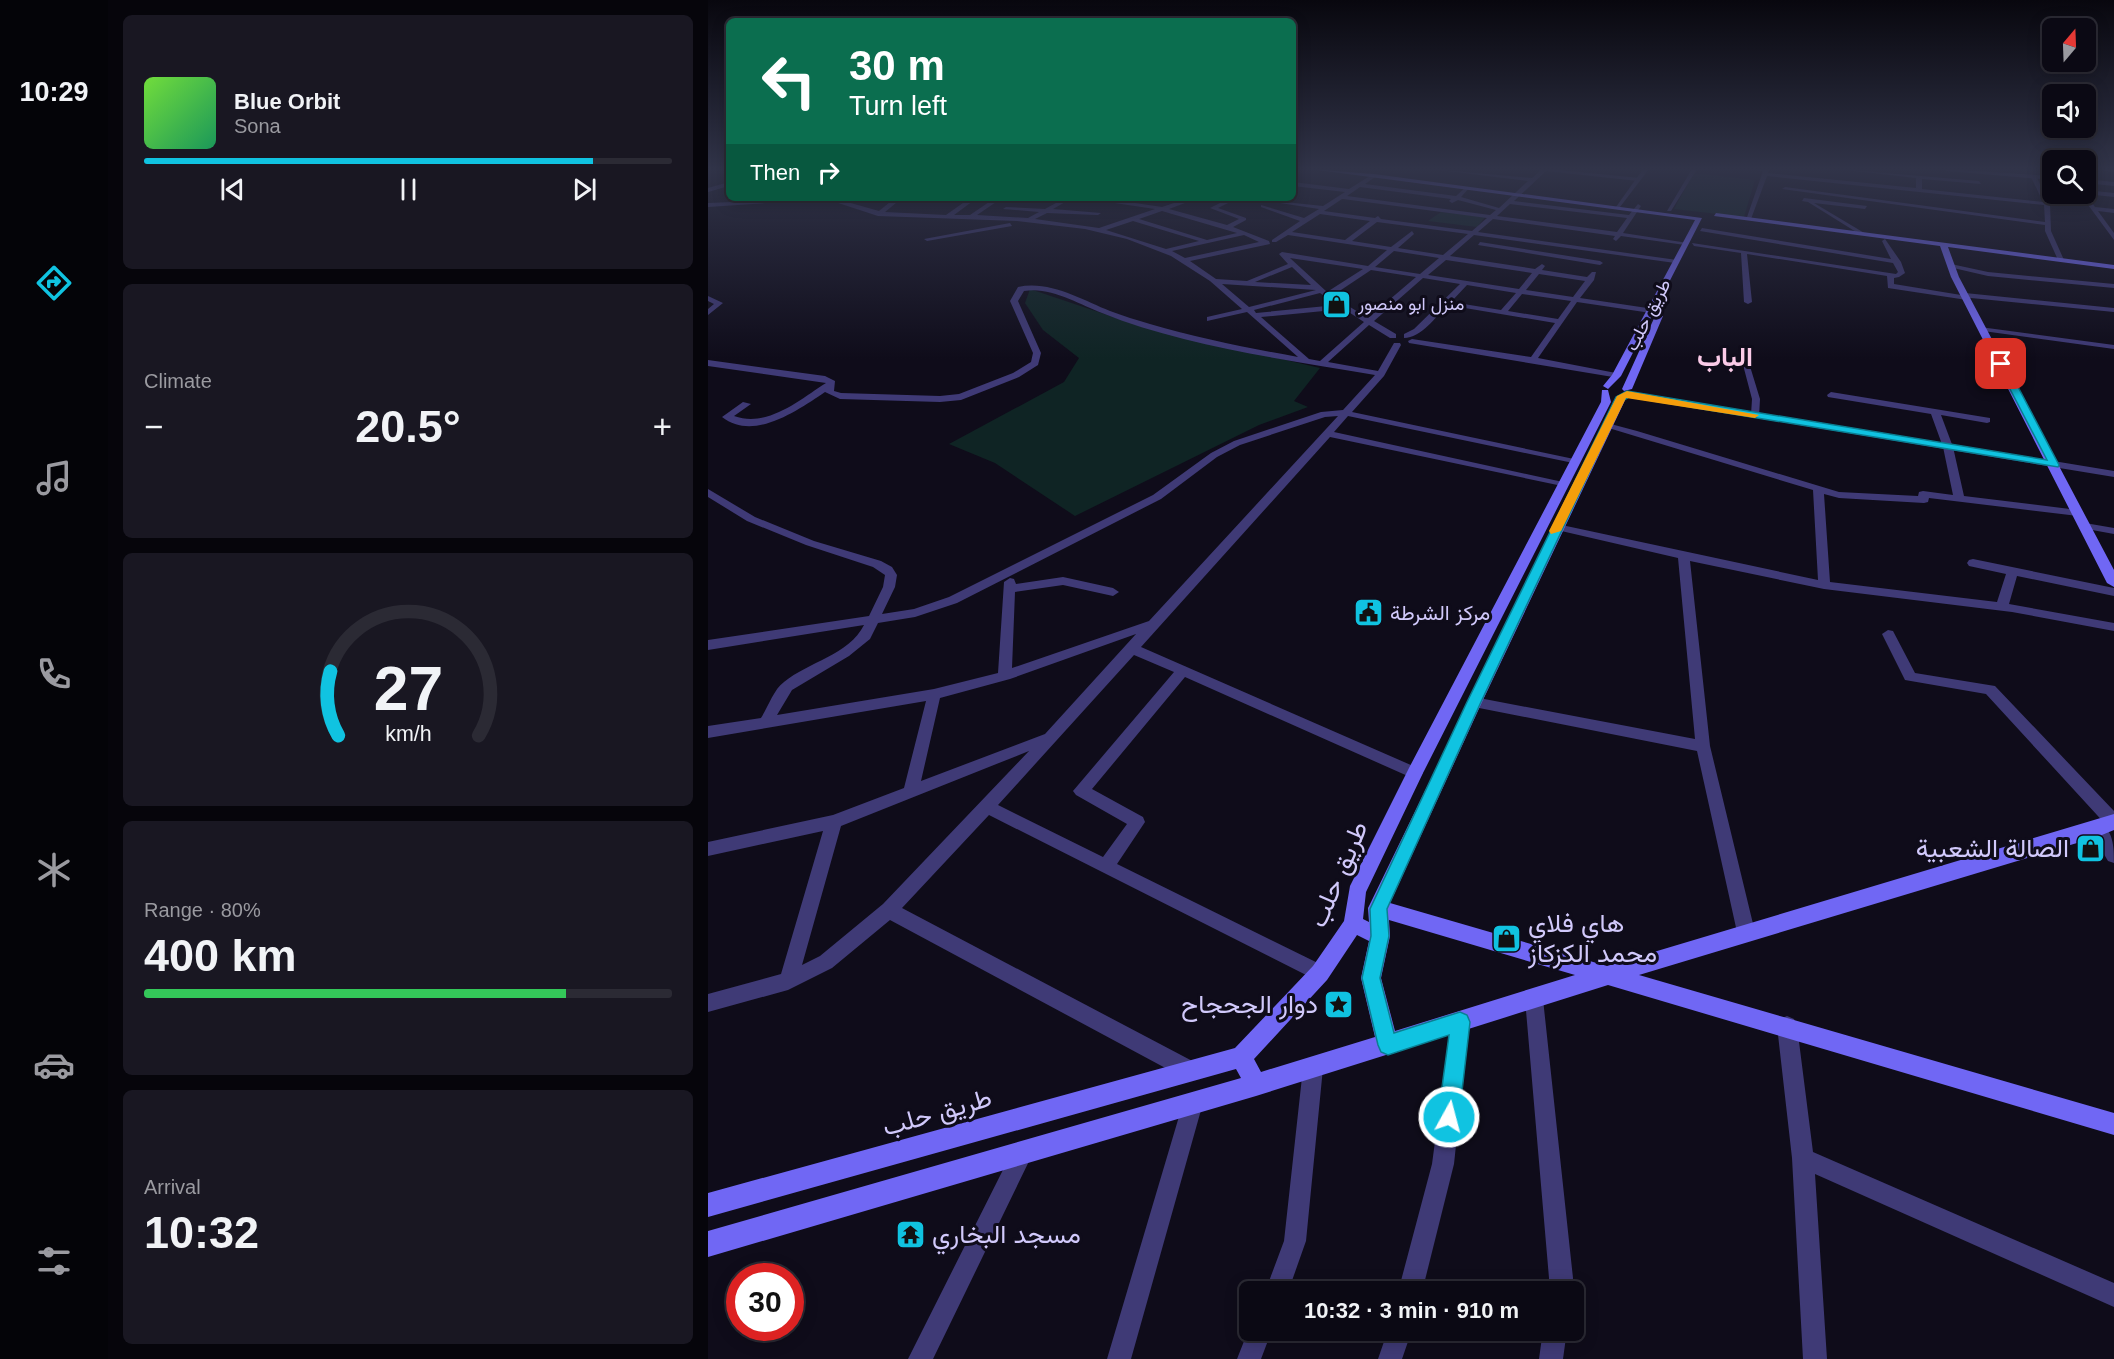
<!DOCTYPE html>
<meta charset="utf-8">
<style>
:root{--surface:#0b0914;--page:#191722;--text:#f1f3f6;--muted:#9a9aa0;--line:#2b2a34;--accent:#10c3e1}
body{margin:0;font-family:Arial,Vazirmatn,sans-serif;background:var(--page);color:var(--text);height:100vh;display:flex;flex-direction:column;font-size:22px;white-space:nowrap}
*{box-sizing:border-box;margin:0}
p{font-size:20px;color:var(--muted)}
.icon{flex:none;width:33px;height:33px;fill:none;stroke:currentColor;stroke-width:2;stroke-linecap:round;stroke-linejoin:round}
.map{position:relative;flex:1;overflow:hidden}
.side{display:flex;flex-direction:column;gap:15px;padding:15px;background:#06050b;width:600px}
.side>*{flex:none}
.guide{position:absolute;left:18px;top:18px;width:570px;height:183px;border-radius:9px;box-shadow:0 3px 15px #0003,0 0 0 2px var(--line);background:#0b6e4f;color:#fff;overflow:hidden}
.needle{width:39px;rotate:19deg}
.tools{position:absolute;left:1334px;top:18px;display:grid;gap:12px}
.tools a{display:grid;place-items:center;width:54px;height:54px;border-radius:9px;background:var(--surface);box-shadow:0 3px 15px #0003,0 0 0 2px var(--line);font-size:30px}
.speed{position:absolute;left:18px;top:1263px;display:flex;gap:12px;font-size:30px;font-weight:700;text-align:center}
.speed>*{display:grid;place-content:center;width:78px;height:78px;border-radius:50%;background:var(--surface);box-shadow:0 3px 15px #0003,0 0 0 2px var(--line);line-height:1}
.speed .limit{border:9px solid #d22;background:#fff;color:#111}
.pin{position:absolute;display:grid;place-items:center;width:51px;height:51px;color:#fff;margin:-26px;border-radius:12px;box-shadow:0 3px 9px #0006}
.me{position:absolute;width:66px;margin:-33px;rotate:7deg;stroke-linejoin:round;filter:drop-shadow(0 0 4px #0008)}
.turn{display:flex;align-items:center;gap:21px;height:126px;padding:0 24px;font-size:27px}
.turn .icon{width:78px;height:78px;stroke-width:2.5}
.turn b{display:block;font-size:42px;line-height:51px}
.then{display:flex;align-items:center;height:57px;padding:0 24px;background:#0003;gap:12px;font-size:22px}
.big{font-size:45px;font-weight:600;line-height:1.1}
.side .widget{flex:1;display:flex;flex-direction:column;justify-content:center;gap:9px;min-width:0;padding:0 21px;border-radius:9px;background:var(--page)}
.side .dial{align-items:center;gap:0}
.dial svg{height:156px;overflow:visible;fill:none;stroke:var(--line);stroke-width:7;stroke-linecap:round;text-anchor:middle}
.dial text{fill:var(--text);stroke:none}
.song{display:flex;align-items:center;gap:18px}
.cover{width:72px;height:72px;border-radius:9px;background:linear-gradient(135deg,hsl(100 70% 55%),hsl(150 70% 35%))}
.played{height:6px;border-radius:3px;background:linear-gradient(90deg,var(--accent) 85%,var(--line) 85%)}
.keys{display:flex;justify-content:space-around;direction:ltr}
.heat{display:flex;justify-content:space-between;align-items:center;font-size:33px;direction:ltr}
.charge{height:9px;border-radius:4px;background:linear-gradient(90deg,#34c759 80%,var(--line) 0)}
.trip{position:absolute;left:531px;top:1281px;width:345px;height:60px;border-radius:9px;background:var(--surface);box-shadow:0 3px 15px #0003,0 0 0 2px var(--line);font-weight:600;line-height:60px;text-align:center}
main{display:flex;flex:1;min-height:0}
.tab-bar{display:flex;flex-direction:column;width:108px;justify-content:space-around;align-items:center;background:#040408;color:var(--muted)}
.tab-bar .icon{width:42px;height:42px}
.tab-bar .current{color:var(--accent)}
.tab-bar b{font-size:27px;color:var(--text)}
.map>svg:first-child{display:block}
.green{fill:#0f2424}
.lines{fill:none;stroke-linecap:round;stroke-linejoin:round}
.minor{fill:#3f3a76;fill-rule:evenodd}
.tertiary{fill:#3f3a76;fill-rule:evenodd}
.secondary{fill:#7067f4;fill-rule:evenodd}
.route{fill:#10c3e1;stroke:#0a7f92;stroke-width:1.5}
.slow{fill:#f59e0b}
.labels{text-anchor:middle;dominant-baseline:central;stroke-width:6;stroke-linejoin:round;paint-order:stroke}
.far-poi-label{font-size:18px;fill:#d1c9fb;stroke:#0f0c1a;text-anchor:start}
.far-street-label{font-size:18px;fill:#d1c9fb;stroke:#0f0c1a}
.poi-label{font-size:21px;fill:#d1c9fb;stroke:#0f0c1a;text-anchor:start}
.near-poi-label{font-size:26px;fill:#d1c9fb;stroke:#0f0c1a;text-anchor:end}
.near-street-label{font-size:26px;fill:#d1c9fb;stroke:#0f0c1a}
.far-town-label{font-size:27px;font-weight:bold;fill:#fbcbe8;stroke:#0f0c1a}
</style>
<main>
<nav class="tab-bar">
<b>10:29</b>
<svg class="icon current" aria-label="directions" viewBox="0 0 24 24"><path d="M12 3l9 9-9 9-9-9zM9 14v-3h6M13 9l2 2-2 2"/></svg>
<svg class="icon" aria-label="music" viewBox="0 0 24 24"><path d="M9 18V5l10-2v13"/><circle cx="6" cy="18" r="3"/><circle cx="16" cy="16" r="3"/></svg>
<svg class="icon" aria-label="phone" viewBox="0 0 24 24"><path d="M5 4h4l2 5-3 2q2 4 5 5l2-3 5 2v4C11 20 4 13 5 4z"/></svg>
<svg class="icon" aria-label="climate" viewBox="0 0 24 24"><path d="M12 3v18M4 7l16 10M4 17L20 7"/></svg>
<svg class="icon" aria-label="car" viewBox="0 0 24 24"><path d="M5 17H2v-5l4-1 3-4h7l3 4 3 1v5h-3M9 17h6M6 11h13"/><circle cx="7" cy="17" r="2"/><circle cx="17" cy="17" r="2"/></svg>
<svg class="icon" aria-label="filters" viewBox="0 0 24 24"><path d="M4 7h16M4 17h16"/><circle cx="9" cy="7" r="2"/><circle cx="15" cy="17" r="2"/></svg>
</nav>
<section class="side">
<div class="widget">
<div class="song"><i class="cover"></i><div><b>Blue Orbit</b><p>Sona</p></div></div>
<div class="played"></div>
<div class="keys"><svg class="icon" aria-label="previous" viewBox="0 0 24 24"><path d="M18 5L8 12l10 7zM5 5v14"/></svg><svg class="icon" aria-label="pause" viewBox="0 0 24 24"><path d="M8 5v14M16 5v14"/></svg><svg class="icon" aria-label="next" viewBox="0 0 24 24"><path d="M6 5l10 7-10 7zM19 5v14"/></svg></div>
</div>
<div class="widget"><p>Climate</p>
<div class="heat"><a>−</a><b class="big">20.5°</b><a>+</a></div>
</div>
<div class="widget dial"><svg viewBox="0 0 100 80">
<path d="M14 69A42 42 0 1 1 86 69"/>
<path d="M14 69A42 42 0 0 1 10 36" stroke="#10c3e1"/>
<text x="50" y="56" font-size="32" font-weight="700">27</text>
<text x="50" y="72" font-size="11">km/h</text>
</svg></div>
<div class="widget"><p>Range · 80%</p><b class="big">400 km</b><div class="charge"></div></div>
<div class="widget"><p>Arrival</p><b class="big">10:32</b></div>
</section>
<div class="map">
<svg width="1406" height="1359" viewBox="0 0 1406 1359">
<rect width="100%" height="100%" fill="#0f0c1a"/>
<path class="green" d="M986 173 1047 180 1036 217 966 209Z
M733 212 777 217 769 227 720 221Z
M322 289 426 324 612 368 586 401 600 407 551 425 367 516 287 463 241 444 356 382 371 358 335 330 317 303Z"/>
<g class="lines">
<path class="minor" d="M723 169 824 178 832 171 828 169H841L932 178 930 181 838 171 806 201 921 215 930 204 933 206 915 233 980 243 977 245 913 236 908 241 905 239 907 236 785 219 770 232 969 260 967 263 766 235 742 256 827 269 834 264 837 266 834 270 879 277 884 272H888L886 280 872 298 946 309 947 311 943 313 869 302 830 358 908 373 911 374V378L701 343 700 341 704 339 823 357 847 323 739 305C728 317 713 338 696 338V334L706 329 752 284 715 278 666 321 688 334V338H682L661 325 620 362 670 371 686 343H692L693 345 676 376 644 412 866 459 870 460V464L640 416 626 432 855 482 860 485 859 487 622 437 433 647 712 769 715 773 712 777 707 779 702 777 477 677 384 789 435 817 437 822 409 864 618 967 621 973 618 979 612 982 606 979 281 815 194 908 490 1064 493 1071 490 1078 483 1081 476 1078 182 920 124 968 80 990 0 1012V994L73 974 115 831 0 856V842L125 815 196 788 218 701 0 738V726L53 718C60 707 66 689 76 682 100 662 141 655 156 625L0 650V640L161 616 175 587 177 575 165 567 98 545 39 521 0 497V489L47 517 106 541 173 561 184 567 189 575 187 587 174 614 206 609 241 597 445 495 503 453 526 441 613 412 635 410 667 375C580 360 475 346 394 313 371 304 342 286 316 291L310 301 333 353 330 365 311 377 253 400 232 402 132 399 117 392C90 410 46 442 14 417L35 402 43 404 26 416C60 428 91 400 118 383L0 366V360L117 376 127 381 126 391 133 393 232 396 251 394 305 373 323 362 325 353 302 301 310 287C342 280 374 300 402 311 415 316 429 320 442 324 490 338 540 348 590 357L539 312 499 321V317L534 309 502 281 463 256 419 239 377 229 309 221 170 216 118 199 0 207V203L125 198 171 211 187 198H194L177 212 238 215 262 198H269L246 215H262L287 198H294L269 215 320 218 331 212 295 209 298 207 337 209 357 198H364L345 209 393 213 390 215 339 213 327 219 391 228 447 209 373 198 400 199 454 207 481 198H490L461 209 519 225 531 219 502 208 522 198H530L510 208 538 218V220L525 227 561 241 562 244 482 261 508 279 539 281 580 264 571 254 574 252 660 266 679 250 580 235 568 242H564V240L592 221 553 207V205L596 218 611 209 538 198 615 206 637 192 585 186V182L641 189 665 174 667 177 657 184 748 196 758 187H762L753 197 791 208 820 181ZM652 187 743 199 741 201 744 203 750 200 788 210 782 215 639 196ZM634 199H635L779 218 764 231 673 219 670 216 667 218 616 211ZM802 204 919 218 909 232 789 216ZM454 211 529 233 499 240 431 219ZM612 214 662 221 637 240 584 232ZM425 221 491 241 458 249 398 230ZM669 222 760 234 735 255 690 248 706 234 704 231 683 247 644 241ZM536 235 551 242 477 258 464 251ZM686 251 731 258 712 274 667 267ZM582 258 655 269 619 292ZM738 260 824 273 811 289 720 275ZM584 267 603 285 547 282ZM663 270 708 277 660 318 624 296ZM831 274 877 281 865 297 818 290ZM514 284 608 290 541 307ZM759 285 808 293 793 310 743 302ZM612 293 629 305 548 313 546 310ZM814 294 863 301 850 319 800 311ZM636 309 656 322 612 361 601 359 553 317ZM630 416 441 621 304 668 307 592 355 585 405 596 411 592 405 588 355 577 308 584 306 579 302 578 296 582 290 673 226 689 69 715 84 690 141 656 162 639 170 623 207 617 249 603 453 499 509 457 532 445 617 417ZM428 634 337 734 213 781 232 698 302 679ZM426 655 466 672 365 791 368 795 419 824 395 857 290 805ZM321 751 175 904 112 956 94 965 133 826Z
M984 169H989L963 211H959Z
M1038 169H1061L1060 173 1208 188V178L1130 169 1271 181 1273 184 1214 179V189L1335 202 1323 177 1328 176 1342 204 1343 231 1356 260 1353 262 1350 260 1337 231V225L1074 189 1077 187 1337 222 1336 205 1059 176 1043 219 1038 220 1055 171Z
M1386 169H1406V172Z
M21 182V186L0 192V188Z
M1377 190 1406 193V197L1378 194 1387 207 1406 209V213L1390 211 1406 233V240L1372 194H1377Z
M1096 198 1159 206 1157 209 1106 203 1158 234 1153 235 1100 202 1094 201Z
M302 223 304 226 219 241 216 239Z
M994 228 1183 259 1174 241 1177 239 1193 262 1197 273 1191 277 1186 278V284L1253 295 1257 293 1406 308V312L1263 298 1259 300 1180 288 1179 276 1039 254 1044 302 1040 304 1036 302 1033 253 986 246 984 243 1188 274 1190 272 1185 263 992 231Z
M772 242 892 261 895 263 892 265 770 245Z
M1243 264 1280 272 1406 284V288L1280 276 1241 267Z
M0 296 15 303 0 315V309L6 304 0 301Z
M1272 327 1406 345V349L1275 331H1272Z
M1034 361 1041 363 1052 399 1051 417 1043 415 1044 399Z
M1123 392 1282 418V422L1279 423 1233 415 1245 447 1256 496 1370 510 1375 513 1370 516 1221 498 1220 502 1216 503 1131 498 1116 494 1122 582 1289 602 1298 574 1261 566 1259 563 1261 560 1265 559 1406 588V596L1309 576 1301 604 1406 623V631L1304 612 1116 589 982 561 1002 746 1047 932 1044 938 1038 940 1032 938 1029 932 989 751 766 707 761 706 759 702 761 698 766 697 987 739 970 558 849 530 843 527 849 524 1110 580 1105 490 894 426 899 423 929 431 1131 492 1210 496 1211 492 1215 491 1245 495 1235 447 1223 414 1120 397 1119 395Z
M1377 523 1406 528V534L1373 528V524Z
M1180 630 1185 631 1207 673 1287 686 1406 811V829L1400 827 1278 694 1197 680 1174 634Z
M1389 822C1406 828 1406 848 1406 863L1400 861 1381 829 1383 824Z
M826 990 833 992 835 999 865 1278 864 1292H840L841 1278 817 999 819 992Z
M752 1013 759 1015 761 1022 746 1164 714 1292H690L724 1164 743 1022 745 1015Z
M1079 1016 1086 1019 1089 1026 1105 1152 1406 1283V1307L1107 1174 1119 1359H1095L1084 1158 1069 1026 1072 1019Z
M605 1058 612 1061 615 1068 598 1241 580 1292H557L576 1241 595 1068 598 1061Z
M485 1093 492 1096 495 1103 423 1359H399L475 1103 478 1096Z
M314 1142 321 1146 325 1153 225 1359H200L307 1146Z
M542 1326V1330H564L553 1359H529Z
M680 1330H704L694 1359H670Z
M835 1330H859L855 1359H831Z"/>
<path class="tertiary" d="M935 169H941L912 207H908Z
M1236 169 1344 176V180L1239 171Z
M1377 179 1406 182V186L1377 183Z
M919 391 1406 471V477L915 396V392Z"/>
<path class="secondary" d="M602 169 666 174 994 218 913 376 900 389 895 386 904 375 987 220Z
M1008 213 1406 265V269L1240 247 1251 277 1406 570V587L1399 583 1243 277 1232 246 1006 216Z
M948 314 955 316 924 389 916 391 914 389Z
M894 390H900L903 402 715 773 658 892 655 919 661 922 660 908 663 902 909 396 918 394 919 396 774 702 682 903 899 966 1406 814V830L1389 837 931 975 1406 1113V1135L900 985 548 1096 0 1257V1231L533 1078 528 1069 0 1217V1193L527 1048 605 966 636 921 642 886 701 768 893 402ZM681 920 867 975 687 1031 673 978 682 936ZM649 935 661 941 653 978 667 1037 553 1072 546 1059 619 980Z"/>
</g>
<linearGradient id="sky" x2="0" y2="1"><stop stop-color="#08070e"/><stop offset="0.47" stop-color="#313449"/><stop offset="1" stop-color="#313449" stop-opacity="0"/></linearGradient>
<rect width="1406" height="359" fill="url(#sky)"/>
<path class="route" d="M1293 362 1298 364 1351 465 1350 467 921 397 915 401 773 702 679 909 681 936 672 978 686 1033 752 1012 759 1015 762 1022 751 1117 748 1124 741 1127 733 1124 730 1117 741 1035 680 1055 673 1052 670 1045 654 978 663 936 662 909 759 702 908 397 919 391 1339 460 1289 364Z"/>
<path class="slow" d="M919 391 1051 415 1047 418 918 398 853 531 843 534 841 531 909 396Z"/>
<defs>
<symbol id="shop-square" viewBox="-11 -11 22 22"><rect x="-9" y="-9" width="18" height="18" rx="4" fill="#10c3e1" stroke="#0f0c1a"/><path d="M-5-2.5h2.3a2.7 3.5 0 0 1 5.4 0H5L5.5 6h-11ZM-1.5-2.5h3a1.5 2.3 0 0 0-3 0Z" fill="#111"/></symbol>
<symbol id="civic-square" viewBox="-11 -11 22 22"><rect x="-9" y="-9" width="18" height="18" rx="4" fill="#10c3e1" stroke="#0f0c1a"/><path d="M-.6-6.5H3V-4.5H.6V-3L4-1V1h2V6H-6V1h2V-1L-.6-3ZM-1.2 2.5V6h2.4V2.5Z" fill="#111"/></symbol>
<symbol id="sight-square" viewBox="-11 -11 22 22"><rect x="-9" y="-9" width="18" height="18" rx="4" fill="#10c3e1" stroke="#0f0c1a"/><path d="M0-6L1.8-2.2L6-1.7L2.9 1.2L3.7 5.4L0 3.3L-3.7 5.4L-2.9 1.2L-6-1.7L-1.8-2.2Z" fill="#111"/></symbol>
<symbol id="temple-square" viewBox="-11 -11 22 22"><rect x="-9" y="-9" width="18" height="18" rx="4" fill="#10c3e1" stroke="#0f0c1a"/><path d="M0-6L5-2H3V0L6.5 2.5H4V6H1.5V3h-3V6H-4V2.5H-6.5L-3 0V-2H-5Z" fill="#111"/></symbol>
</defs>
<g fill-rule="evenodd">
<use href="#shop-square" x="612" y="288" width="33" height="33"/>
<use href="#civic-square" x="644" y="596" width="33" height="33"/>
<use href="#shop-square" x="1366" y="832" width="33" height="33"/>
<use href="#shop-square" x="782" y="922" width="33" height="33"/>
<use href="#sight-square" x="614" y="988" width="33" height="33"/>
<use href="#temple-square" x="186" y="1218" width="33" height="33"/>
</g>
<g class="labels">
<g class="far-poi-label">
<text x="650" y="304">منزل ابو منصور</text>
</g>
<g class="far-street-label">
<text transform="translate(940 315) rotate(-63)">طريق حلب</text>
</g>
<g class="poi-label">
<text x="682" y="612">مركز الشرطة</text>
</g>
<g class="near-poi-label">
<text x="1361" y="848">الصالة الشعبية</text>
<text x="820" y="923" text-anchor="start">هاي فلاي<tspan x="820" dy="30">محمد الكزكاز</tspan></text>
<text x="610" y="1004">دوار الجحجاح</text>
<text x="224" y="1234" text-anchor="start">مسجد البخاري</text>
</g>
<g class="near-street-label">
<text transform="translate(630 874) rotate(-67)">طريق حلب</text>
<text transform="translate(229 1112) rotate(-16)">طريق حلب</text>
</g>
<g class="far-town-label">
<text x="1017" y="357">الباب</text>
</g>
</g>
</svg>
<div class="tools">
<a><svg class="needle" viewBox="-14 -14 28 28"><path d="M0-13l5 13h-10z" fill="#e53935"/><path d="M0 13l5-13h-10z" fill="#9a9aa0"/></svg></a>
<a><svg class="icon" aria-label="sound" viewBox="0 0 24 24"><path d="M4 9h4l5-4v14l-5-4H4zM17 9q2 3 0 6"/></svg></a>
<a><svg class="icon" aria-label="search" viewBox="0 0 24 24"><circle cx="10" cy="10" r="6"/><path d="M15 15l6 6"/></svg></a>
</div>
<div class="speed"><div class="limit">30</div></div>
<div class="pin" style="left:1293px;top:364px;background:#d93025"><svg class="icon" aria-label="arrive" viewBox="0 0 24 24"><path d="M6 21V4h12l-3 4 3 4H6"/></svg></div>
<svg class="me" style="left:741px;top:1117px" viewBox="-20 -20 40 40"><circle r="17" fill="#10c3e1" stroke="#fff" stroke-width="3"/><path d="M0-11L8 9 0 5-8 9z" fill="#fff"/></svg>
<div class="trip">10:32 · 3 min · 910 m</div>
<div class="guide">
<div class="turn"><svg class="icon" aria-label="left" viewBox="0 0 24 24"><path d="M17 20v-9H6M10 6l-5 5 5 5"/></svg><div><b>30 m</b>Turn left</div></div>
<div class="then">Then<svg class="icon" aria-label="right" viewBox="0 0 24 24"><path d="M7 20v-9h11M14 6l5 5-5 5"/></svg></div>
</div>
</div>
</main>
